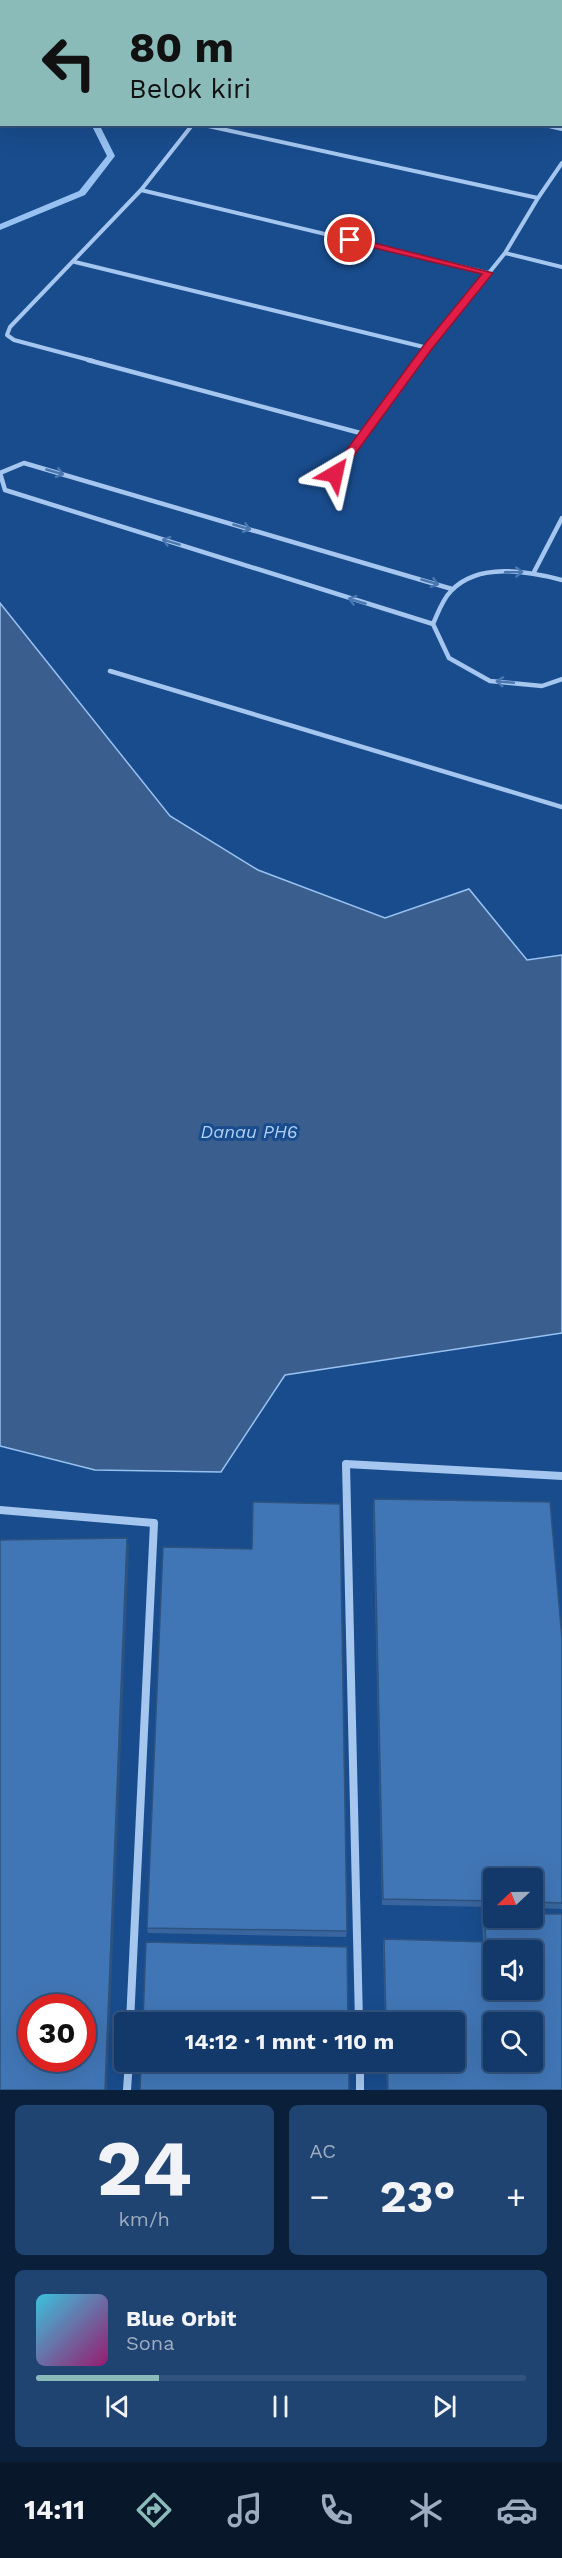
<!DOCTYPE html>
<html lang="id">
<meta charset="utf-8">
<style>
:root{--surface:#13396a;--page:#204472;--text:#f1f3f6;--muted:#9dacc1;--line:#32537e;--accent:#8bbbb9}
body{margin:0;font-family:"Work Sans",sans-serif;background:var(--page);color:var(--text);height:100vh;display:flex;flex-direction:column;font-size:22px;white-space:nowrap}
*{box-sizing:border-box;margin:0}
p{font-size:20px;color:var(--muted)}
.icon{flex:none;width:33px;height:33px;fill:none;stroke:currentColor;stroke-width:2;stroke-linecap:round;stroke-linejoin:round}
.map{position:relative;height:2090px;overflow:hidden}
.drawer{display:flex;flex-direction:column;gap:15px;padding:15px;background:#0a1f3a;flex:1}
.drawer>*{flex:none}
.top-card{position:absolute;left:0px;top:0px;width:562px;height:126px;box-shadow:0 6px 24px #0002,0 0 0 2px var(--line);background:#8bbbb9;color:#111;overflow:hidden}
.needle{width:39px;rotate:248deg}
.tools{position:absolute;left:483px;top:1868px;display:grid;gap:12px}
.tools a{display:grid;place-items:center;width:60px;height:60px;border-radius:6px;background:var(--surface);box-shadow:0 6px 24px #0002,0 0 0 2px var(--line);font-size:30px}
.speed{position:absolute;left:18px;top:1994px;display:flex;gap:12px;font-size:30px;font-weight:700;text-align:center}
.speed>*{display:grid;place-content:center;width:78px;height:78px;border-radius:50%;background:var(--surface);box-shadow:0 6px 24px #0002,0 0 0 2px var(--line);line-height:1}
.speed .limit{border:9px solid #d22;background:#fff;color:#111}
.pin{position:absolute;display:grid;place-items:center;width:51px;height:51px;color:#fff;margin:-26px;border:3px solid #fff;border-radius:50%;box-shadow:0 2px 6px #0007}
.me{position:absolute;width:66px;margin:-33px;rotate:36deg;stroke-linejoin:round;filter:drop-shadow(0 0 4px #0008)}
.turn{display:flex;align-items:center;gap:21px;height:126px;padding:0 30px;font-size:27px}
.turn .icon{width:78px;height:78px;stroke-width:2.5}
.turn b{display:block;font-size:42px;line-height:51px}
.big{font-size:45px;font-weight:700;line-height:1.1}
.drawer .tile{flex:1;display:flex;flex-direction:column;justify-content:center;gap:9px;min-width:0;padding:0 21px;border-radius:9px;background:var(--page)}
.drawer .dial{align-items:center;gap:0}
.dial b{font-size:78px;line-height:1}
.song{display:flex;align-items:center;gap:18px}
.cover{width:72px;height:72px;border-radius:9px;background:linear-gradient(135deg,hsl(190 70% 55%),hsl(320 70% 35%))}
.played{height:6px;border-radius:3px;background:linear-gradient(90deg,var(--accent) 25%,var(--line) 25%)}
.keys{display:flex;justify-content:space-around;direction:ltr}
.heat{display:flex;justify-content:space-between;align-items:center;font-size:33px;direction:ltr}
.drawer .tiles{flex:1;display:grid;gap:15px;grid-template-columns:1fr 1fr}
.tile:last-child{grid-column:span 2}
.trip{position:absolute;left:114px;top:2012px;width:351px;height:60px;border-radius:6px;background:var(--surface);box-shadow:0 6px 24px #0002,0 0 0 2px var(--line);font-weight:700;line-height:60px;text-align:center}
.tab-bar{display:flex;height:96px;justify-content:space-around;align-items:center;background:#08172a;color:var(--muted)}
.tab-bar .icon{width:42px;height:42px}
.tab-bar .selected{color:var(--accent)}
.tab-bar b{font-size:27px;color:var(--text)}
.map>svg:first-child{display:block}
.water{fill:#3a5f8f;stroke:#97c1f1;stroke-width:1.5}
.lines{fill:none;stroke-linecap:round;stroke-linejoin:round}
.stream{fill:#97c1f1;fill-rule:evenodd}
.street-far2{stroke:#a5c6ee;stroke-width:4}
.street-far1{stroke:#a5c6ee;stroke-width:4.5}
.street{stroke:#a5c6ee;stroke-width:8}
.wall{fill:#38659d}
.shaded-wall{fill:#2e537f}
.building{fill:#4176b6;stroke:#2e537f;stroke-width:1.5;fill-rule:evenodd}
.oneway{stroke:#4a77af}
.route{fill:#e11d48;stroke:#92132f;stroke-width:1.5}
.labels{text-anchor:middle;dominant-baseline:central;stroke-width:6;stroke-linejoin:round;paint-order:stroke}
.water-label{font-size:18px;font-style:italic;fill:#b1d0f5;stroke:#194c8d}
</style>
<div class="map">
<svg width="562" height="2090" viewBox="0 0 562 2090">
<rect width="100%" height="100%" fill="#194c8d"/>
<path class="water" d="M0 603 170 816 258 870 385 918 469 889 527 960 562 955V1333L285 1375 221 1472 95 1470 0 1446Z"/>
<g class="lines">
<path class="stream" d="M0 95H2V99H0Z
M91 124H99L115 156 85 195 0 230V224L79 191 107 156Z"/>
<path class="street-far2" d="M245 0 252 2
M546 0 553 2
M70 2 73 0
M199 124 538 198 505 253 418 361
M540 124 562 129
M141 190 488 273
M538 198 562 163
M505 253 562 267
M75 262 428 348
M93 361 14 340 7 335 10 327 141 190 193 124"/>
<path class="street-far1" d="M88 360 364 434
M335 473 419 360
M534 572 562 518
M562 580C528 571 478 562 451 591 442 600 438 613 433 624L449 658 490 681 542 686 562 679
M433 624 5 490 0 473 24 463 452 589
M110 671 562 807"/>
<path class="street" d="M0 1510 154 1523 130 2022
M359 2022 346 1464 562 1476
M360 2061V2090
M127 2090 129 2061"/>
</g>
<path class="wall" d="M0 28H2V84H0Z
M374 1499 562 1639V1909L532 1908V1878H494V1907L382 1905 373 1508Z
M484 1912 562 2090H387L386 2061H454V2022H385L383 1945 384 1939 483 1942 482 1918Z
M147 1928 347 1931 346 1937 148 1933Z"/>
<path class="shaded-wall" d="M127 1538 129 1547 107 2090H105Z"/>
<path class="building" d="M0 28H2V69H0Z
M374 1499 550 1502 562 1639V1903L532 1902V1878H494V1901L383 1899Z
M253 1502 340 1504 347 1931 147 1928 163 1547 252 1549Z
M127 1538 105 2090H0V1540ZM32 2007H82V2058H32Z
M484 1912 494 1913V1917H532V1914H562V2090H388L387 2061H454V2022H386L384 1939 486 1942ZM494 1950H532V1989H494ZM494 2022H532V2061H494Z
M146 1942 347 1947 348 2022H143Z
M141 2061H349V2090H140Z"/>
<defs><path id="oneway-shaft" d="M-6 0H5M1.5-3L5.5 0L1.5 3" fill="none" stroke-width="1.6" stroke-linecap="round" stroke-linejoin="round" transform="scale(1.5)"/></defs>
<g class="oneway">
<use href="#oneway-shaft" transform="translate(55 472) rotate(16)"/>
<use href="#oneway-shaft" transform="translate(242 527) rotate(16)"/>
<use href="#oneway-shaft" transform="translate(171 542) rotate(-163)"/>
<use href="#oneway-shaft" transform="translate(514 572) rotate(-1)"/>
<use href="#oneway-shaft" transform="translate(430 582) rotate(16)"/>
<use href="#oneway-shaft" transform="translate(357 601) rotate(-163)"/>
<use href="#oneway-shaft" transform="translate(505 682) rotate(-175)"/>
</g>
<path class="route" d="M350 237 493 273 431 350 339 476 335 477 330 474 331 471 424 345 482 274 346 241 345 240Z"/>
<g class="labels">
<g class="water-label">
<text x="249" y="1131">Danau PH6</text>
</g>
</g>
</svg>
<div class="tools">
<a><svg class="needle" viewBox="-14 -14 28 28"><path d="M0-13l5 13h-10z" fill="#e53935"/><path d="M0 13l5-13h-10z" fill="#9dacc1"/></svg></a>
<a><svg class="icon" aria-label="sound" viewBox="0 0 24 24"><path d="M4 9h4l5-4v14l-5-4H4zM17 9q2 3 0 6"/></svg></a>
<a><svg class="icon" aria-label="search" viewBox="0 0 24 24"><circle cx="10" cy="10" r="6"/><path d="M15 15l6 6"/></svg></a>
</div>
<div class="speed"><div class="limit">30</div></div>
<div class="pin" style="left:350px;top:240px;background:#d93025"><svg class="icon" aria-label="arrive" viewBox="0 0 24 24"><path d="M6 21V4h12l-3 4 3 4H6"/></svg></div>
<svg class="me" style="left:335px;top:474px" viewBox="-20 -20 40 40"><path d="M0-17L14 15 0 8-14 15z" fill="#e11d48" stroke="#fff" stroke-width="4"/></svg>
<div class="trip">14:12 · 1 mnt · 110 m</div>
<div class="top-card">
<div class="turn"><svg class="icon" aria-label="left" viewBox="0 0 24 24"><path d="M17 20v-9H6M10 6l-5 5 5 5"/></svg><div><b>80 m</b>Belok kiri</div></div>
</div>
</div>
<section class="drawer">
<div class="tiles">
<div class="tile dial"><b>24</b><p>km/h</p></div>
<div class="tile"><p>AC</p>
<div class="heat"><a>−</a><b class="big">23°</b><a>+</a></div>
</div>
<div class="tile">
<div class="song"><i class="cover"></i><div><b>Blue Orbit</b><p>Sona</p></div></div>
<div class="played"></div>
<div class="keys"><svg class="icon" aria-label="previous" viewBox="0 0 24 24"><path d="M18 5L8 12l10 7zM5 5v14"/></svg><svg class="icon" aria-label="pause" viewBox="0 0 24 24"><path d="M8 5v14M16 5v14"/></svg><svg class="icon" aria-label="next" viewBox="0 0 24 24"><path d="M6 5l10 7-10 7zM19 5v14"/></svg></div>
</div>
</div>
</section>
<nav class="tab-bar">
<b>14:11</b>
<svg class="icon selected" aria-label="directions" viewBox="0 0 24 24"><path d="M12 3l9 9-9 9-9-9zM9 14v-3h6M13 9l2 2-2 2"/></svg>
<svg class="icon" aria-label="music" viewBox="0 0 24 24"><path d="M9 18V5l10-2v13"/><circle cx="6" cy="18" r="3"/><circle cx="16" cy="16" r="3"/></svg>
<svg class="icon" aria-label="phone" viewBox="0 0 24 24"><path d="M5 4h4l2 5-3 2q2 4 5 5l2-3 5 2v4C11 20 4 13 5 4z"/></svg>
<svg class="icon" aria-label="climate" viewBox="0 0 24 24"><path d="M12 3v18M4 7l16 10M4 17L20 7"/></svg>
<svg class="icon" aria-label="car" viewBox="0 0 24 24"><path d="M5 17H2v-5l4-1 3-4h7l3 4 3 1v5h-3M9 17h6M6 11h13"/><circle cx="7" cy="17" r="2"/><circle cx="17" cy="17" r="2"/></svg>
</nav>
